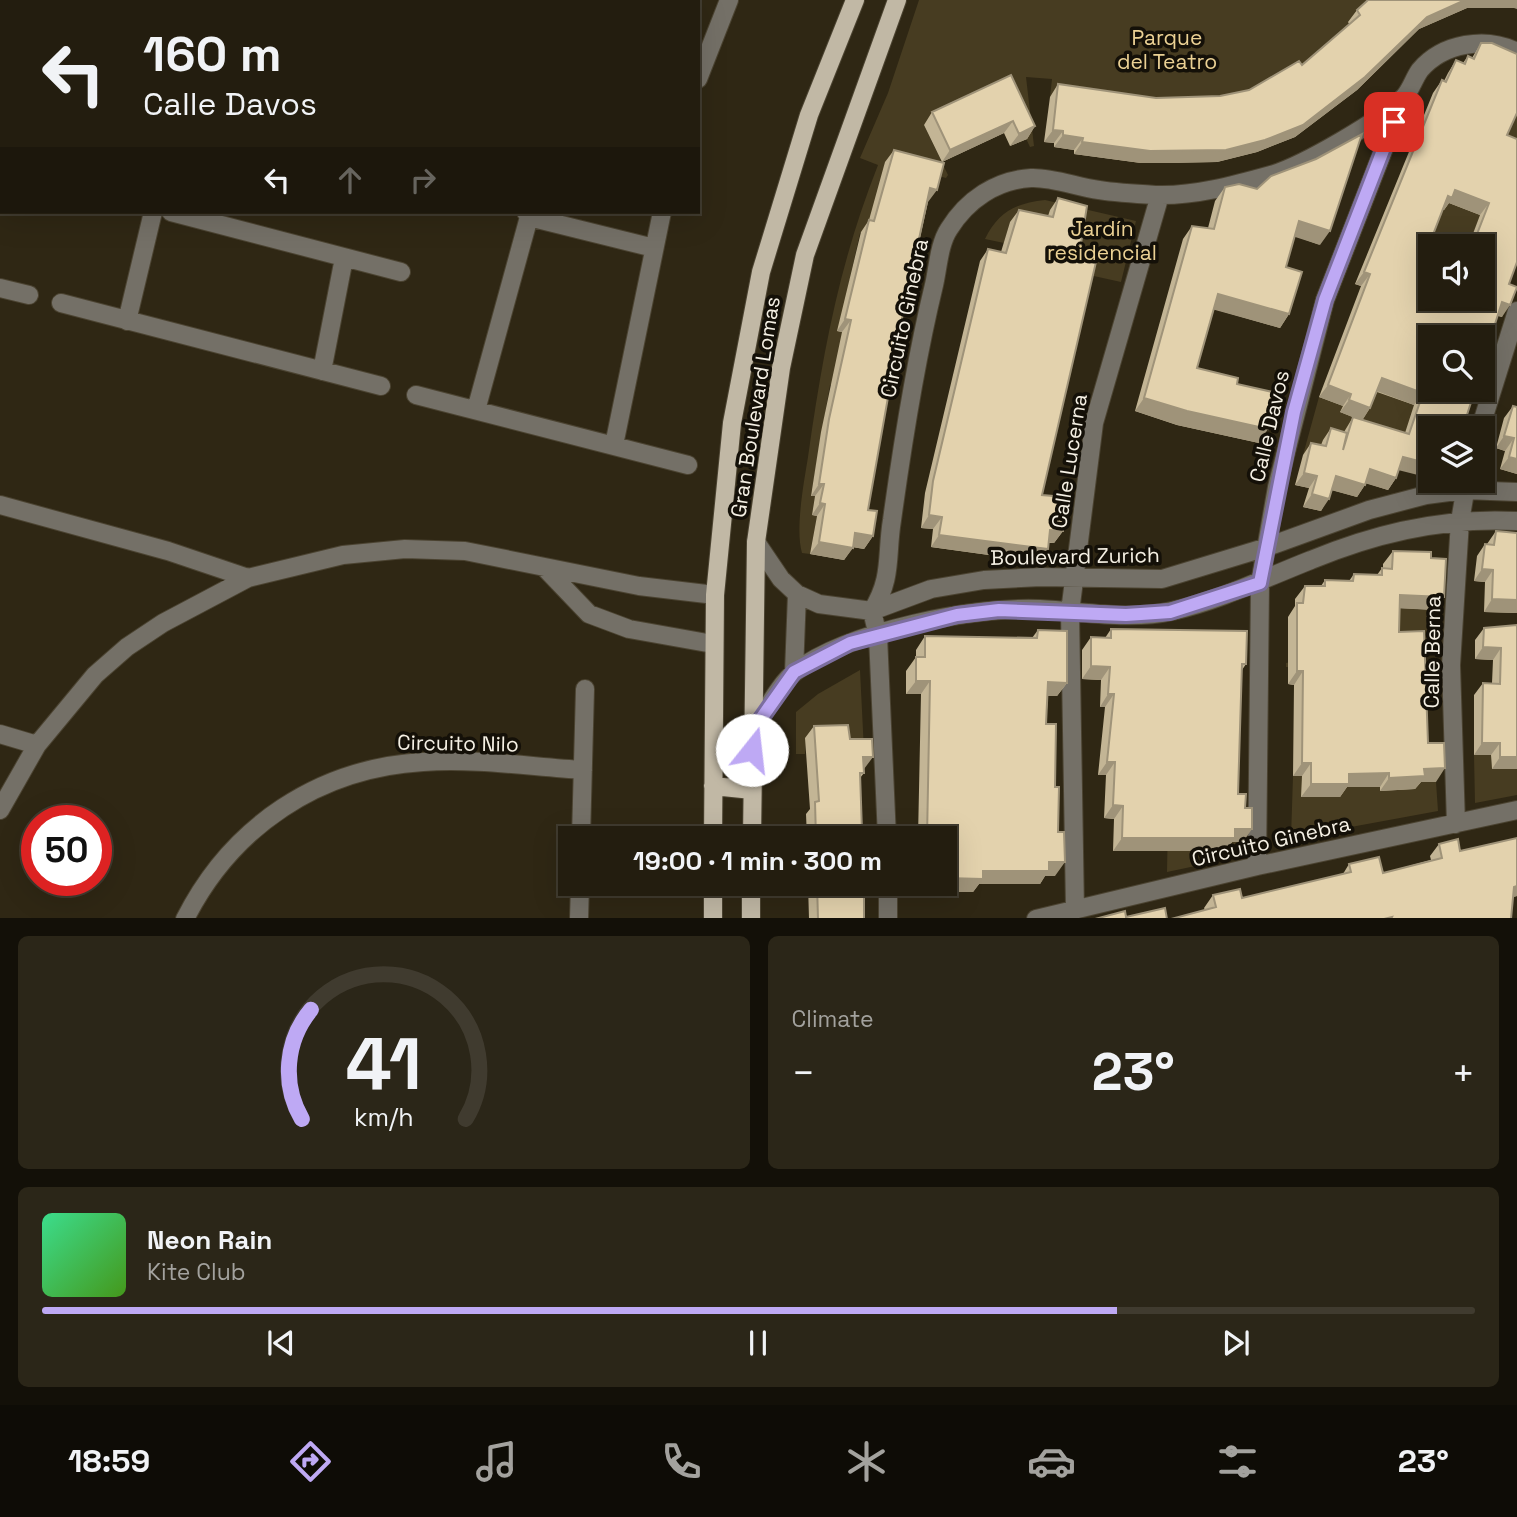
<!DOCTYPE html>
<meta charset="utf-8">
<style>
:root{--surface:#231d0f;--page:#2b2618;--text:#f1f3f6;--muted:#a3a29e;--line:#403b2f;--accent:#bea9f4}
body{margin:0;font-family:"Space Grotesk",sans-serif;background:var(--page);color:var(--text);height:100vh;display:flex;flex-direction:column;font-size:26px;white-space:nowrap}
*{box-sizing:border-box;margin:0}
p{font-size:23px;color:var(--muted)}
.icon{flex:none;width:38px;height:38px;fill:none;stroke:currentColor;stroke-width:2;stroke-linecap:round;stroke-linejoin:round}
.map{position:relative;height:918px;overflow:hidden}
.drawer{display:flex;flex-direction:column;gap:18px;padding:18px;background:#131008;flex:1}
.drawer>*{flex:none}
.banner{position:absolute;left:0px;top:0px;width:700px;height:214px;box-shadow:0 7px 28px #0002,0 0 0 2px var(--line);background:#231d0f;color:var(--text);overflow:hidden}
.buttons{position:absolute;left:1418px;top:234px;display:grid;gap:14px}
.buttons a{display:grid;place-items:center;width:77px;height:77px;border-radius:0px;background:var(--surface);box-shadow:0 7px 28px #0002,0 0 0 2px var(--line);font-size:35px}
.speed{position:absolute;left:21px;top:805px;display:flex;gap:14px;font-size:35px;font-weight:700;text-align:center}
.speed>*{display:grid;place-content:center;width:91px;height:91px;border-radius:50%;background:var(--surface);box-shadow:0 7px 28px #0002,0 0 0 2px var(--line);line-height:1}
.speed .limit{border:10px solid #d22;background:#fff;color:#111}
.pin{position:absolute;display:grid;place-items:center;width:60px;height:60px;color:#fff;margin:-30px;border-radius:14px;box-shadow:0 4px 10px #0006}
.me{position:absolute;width:77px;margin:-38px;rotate:16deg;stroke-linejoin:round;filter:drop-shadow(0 0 5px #0008)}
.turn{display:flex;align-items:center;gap:24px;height:147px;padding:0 28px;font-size:32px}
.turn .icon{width:91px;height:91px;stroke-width:2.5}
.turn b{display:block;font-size:49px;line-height:60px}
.lanes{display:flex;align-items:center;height:66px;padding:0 28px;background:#0003;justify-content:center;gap:35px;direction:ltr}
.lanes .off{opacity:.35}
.big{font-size:52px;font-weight:700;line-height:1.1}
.drawer .tile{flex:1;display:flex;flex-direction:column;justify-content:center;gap:10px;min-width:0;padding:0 24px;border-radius:10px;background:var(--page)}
.drawer .dial{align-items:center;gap:0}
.dial svg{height:182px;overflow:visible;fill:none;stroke:var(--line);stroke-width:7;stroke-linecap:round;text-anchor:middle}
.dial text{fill:var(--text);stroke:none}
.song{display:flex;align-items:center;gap:21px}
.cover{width:84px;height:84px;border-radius:10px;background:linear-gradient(135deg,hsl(150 70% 55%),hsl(100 70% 35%))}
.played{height:7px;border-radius:4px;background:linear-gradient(90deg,var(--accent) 75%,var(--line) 75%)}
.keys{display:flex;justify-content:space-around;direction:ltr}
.heat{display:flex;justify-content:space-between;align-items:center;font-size:38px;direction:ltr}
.drawer .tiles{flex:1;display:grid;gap:18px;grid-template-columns:1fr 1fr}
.tile:last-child{grid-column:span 2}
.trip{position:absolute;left:558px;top:826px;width:399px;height:70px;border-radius:0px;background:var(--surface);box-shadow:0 7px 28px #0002,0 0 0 2px var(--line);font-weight:700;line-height:70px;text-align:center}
.tab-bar{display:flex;height:112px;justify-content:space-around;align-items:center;background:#0e0c06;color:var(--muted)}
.tab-bar .icon{width:49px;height:49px}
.tab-bar .current{color:var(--accent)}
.tab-bar b{font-size:32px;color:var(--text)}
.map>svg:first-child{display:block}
.green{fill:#473c21}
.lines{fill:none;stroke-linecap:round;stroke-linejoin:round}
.minor-casing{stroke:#4b4331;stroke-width:20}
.major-casing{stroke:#4b4331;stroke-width:20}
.minor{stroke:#747067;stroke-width:18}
.major{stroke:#c1b8a5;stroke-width:18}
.wall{fill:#c3b595;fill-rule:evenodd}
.shaded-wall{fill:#9f9379}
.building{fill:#e3d2ad;stroke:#9f9379;stroke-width:2;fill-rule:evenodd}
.route-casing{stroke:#7c6e9f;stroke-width:18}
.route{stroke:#bea9f4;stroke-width:12}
.labels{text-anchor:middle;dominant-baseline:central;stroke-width:7;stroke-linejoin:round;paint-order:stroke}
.park-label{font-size:21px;fill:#ebd194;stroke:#141008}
.street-label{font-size:21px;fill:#f5f0e4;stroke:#141008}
</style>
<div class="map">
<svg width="1517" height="919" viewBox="0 0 1517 919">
<rect width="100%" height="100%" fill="#2f2714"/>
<path class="green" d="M919 0H1374L1348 23 1354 30 1300 72 1244 100 1050 97 1052 79 1026 77 1034 146 1030 147 1002 87 924 125 948 175 946 178 885 162 874 220 869 219 865 233H860L849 282 835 386 830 385 811 495 815 496 812 515 817 516 810 554 802 553C795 529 804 482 808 457 823 352 839 264 878 165L860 158 888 93Z
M1517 106V155L1476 213 1480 215 1469 247H1430C1430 302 1422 350 1405 402L1451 414 1401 446 1303 455 1319 397 1343 406 1439 208Z
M1045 200 1136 221 1121 282 1071 271 1045 230 1010 222 1004 243 985 239C998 212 1016 203 1045 200Z
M1391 608 1435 610V644H1415L1380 791 1415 789V782H1436L1438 811 1291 838 1293 776H1302L1318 669 1286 667V663L1313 657Z
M860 670 864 751 806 738 805 754H796V712L818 694Z
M1474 755H1491L1492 769H1517V795L1475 803Z
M1168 820 1226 842H1243V856L1167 872Z"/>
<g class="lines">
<defs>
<path id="minor" d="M79 0 86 2
M34 2V0
M202 2V0
M400 2 401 0
M588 2V0
M698 79 729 0
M0 139 2 132
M171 212 401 272
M529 217 654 248
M0 288 29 295
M61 303 381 386
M127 321 153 212
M322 371 344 258
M416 395 688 465
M476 410 529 217 526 212
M1480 429 1517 311
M614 445 662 212
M0 505 168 551 248 578
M756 542 781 579 797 594 819 604 872 611 931 589 984 580 1041 577 1162 579 1267 547 1369 510 1426 495 1464 490 1517 492
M545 568 589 614 629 629 713 644
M794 672 797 594
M753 730C765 713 779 684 796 671 849 631 975 606 1040 609 1083 611 1129 621 1172 611 1221 600 1265 578 1311 560 1378 532 1445 517 1517 521
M0 734 37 745
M0 810 37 745 95 675 127 647 163 623 248 578 343 555 405 549 465 551 639 586 715 595
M1456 824 1451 665 1460 521 1467 481
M581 838 585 689
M887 838 878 636 872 611C893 577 886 556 892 520 903 440 915 363 934 285 938 268 939 244 949 229 967 200 996 180 1031 178 1052 177 1077 187 1099 190 1118 193 1138 194 1157 195 1195 196 1235 185 1271 175 1302 166 1382 120 1404 97 1411 90 1414 78 1420 70 1443 43 1486 36 1517 52
M1257 866 1260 583 1277 487 1325 300 1404 97
M888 884V919
M1075 910 1070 612 1094 423 1160 195
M185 919C232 826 319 768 423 762 474 758 532 767 583 770
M579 919 580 884
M1036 919 1257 866 1517 810"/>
<path id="major" d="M713 786 752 790
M713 838 715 595 732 423 761 272 809 115 855 0
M752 838 756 542 781 368 805 255 897 0
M713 919V884
M751 919V884"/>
</defs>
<use href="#minor" class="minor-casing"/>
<use href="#major" class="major-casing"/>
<use href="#minor" class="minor"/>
<use href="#major" class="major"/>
</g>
<path class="wall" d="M1368 0 1514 8H1467L1419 29 1357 90 1295 137 1257 152 1217 162 1141 163 1074 154V150L1054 147V143L1044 142 1050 97 1058 84 1156 98 1220 96 1249 90 1302 65 1349 24 1348 22 1357 10Z
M1481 43 1507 135 1509 284 1502 317 1498 316 1430 390 1396 478 1388 490 1366 483 1357 497 1332 490 1321 511 1303 507 1309 488 1295 485 1303 455 1311 443 1321 445 1323 440 1331 428 1344 432 1353 417 1340 412 1343 406 1319 397 1361 286 1355 284 1433 93 1442 80 1444 81 1448 73 1456 60 1463 63 1468 56 1472 58ZM1449 203 1480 215 1468 247H1482V299L1429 257V245L1442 210H1444ZM1377 392 1414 405 1405 433 1362 420 1370 408Z
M1011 75 1035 126 1027 139 1010 146 1004 133 942 162 924 125 932 112Z
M894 150 928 202 903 313 868 510 873 536 864 549 853 547 844 560 810 554 817 516 812 515 815 496H811L821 432 842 332 837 331 861 232 869 220 885 162Z
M1225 187 1320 245 1295 236 1286 267 1289 314 1280 328 1214 309 1197 368 1237 384 1259 443 1177 425 1135 411 1183 239 1192 226 1208 228 1215 201Z
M1058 198 1042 495 1063 531 1054 543H1049L1040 562 931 547 933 529 921 528 925 493 980 261 988 249 1001 252 1010 222 1019 210 1048 216 1050 210Z
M1513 406 1517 474 1500 469 1505 451 1496 448 1504 418Z
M1496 531 1517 533V613L1484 612 1485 582 1474 581 1477 556 1485 544H1487Z
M1393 551 1431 558 1444 597 1435 610 1400 608 1399 632 1428 743 1436 782H1421L1415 789 1380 791V787H1347L1340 797H1301L1302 776H1293L1294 685 1288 684V617L1295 606V599L1305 586H1321L1325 580 1349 581 1354 574 1377 575 1382 568H1383V564Z
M1517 625V769H1492L1491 755H1474V695L1483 683H1492L1493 660 1475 659V640L1484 628Z
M1111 629 1246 664 1242 670 1238 794 1243 842H1232L1226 851H1113L1114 819 1104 818 1106 775H1098L1105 707H1100L1101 680 1082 679V650L1091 637 1105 638Z
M1038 630 1067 683 1057 696H1048L1046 724 1055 787V876H1045L1040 884H979L973 892H928V884H945V838H918L921 694H906V671L916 657V650L925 636 1032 638Z
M814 726 850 739 864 769V773L860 778 862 831 865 838H807L806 814 810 809 805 738Z
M1439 844 1460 851 1517 896 1513 897 1511 919H1171L1205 910 1204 908 1213 895 1242 898 1343 874 1349 864 1383 873 1431 860 1430 856Z
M808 884H864V919H809Z"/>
<path class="shaded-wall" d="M1465 0H1517V9L1514 8H1467L1419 29 1357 90 1295 137 1257 152 1217 162 1179 163H1141L1074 154 1082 142 1226 150 1427 17Z
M1013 121 1004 133 942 162 950 150Z
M1035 126 1027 139 1010 146 1019 134Z
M1053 130 1063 131 1054 143 1044 142Z
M1063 135 1083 138 1074 150 1054 147Z
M930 188 937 190 928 202 922 200Z
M1455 190 1489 203 1480 215 1449 203 1444 210 1439 208 1448 196Z
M1299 221 1330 231 1320 245 1289 235Z
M1364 272 1370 274 1361 286 1355 284Z
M1218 294 1289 314 1280 328 1208 308Z
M1502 302 1510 305 1502 317 1493 314Z
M845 319 851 320 842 332 837 331Z
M1382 378 1423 393 1414 405 1374 390Z
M1328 385 1351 394 1343 406 1319 397Z
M1144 398 1268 429 1259 443 1177 425 1135 411Z
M1349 400 1370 408 1362 421 1340 412Z
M1504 436 1514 438 1505 451 1496 448Z
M1403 457 1430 464V478L1394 469Z
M1509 457 1517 459V474L1500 469Z
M1370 469 1396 478 1388 490 1361 482Z
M1304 473 1317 476 1309 488 1295 485Z
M1336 476 1365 485 1357 497 1327 489Z
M819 484H824L815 496H811Z
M1312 494 1329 499 1321 511 1303 507Z
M820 503 825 504 817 516 812 515Z
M929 515 942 517 933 529 921 528Z
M1050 530 1063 531 1054 543 1041 542Z
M855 533 873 536 864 549 846 546Z
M939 535 1048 549 1040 562 931 547Z
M819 542 853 548 844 560 810 554Z
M1482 569 1493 570 1485 582 1474 581Z
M1400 595 1444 597 1435 610 1391 608Z
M1492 599 1517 600V613L1484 612Z
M1483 647 1501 648 1493 660 1475 659Z
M1091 666 1110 667 1101 680 1082 679Z
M1297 671H1303L1294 685 1288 684Z
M916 681H930L921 694H906Z
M1048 682 1067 683 1057 696H1039Z
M1108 694H1114L1105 707H1100Z
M1482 743H1500L1491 755H1474Z
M863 757H873L864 769Z
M1500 757H1517V769H1492Z
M1107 762H1115L1106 775H1098Z
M1302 763H1311L1302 776H1293Z
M1445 768 1436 782H1421L1415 789 1380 791 1389 778 1424 769Z
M1389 773 1380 787H1347L1340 797H1301L1311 784 1349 774Z
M1113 805 1123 806 1114 819 1104 818Z
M1235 829H1252L1243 842H1232L1226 851H1113L1122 838Z
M1049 862H1065L1055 876H1045L1040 884H979L973 892H928L933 884H945V878L983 871Z
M1517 886V896L1506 899 1514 887Z"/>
<path class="building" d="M1368 0H1465L1427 17 1365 77 1303 125 1265 140 1226 150 1150 151 1082 142 1083 138 1063 135V131L1053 130 1058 84 1156 98 1220 96 1249 90 1299 61 1302 65 1360 15 1357 10Z
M1481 43H1492L1517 54V113L1507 135 1517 139V262L1509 284 1517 287 1510 305 1502 302 1482 365V338H1430V390H1475L1465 421 1473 423 1471 429H1430V464L1403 457 1396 478 1370 469 1365 485 1336 476 1329 499 1312 494 1317 476 1304 473 1311 443 1326 446 1331 428 1347 433 1343 450 1353 417 1409 434 1423 393 1382 378 1370 408 1349 400 1351 394 1328 385 1370 274 1364 272 1442 80 1446 82 1456 60 1465 64 1468 56 1474 59ZM1455 190 1489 203 1472 247H1482V299H1430L1429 257 1430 247 1433 246 1429 245 1448 196 1452 198Z
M1011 75 1035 126 1019 134 1013 121 950 150 932 112Z
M1362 134 1330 231 1299 221 1286 267 1302 272 1289 314 1218 294 1197 368 1238 378 1237 384 1277 393 1268 429 1187 411 1144 398 1192 226 1214 229 1225 187 1239 184 1257 189 1271 176 1316 159Z
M894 150 944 163 937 190 930 188 903 313 868 510 877 511 873 536 855 533 853 548 819 542 825 504 820 503 824 484H819L829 419 851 320 845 319 869 220 874 221Z
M1058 198 1087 206 1079 256 1096 262 1042 495 1065 497 1063 531 1050 530 1048 549 939 535 942 517 929 515 933 481 988 249 1006 253 1019 210 1053 217Z
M1513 406 1517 407V459L1509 457 1514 438 1504 436Z
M1496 531 1517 533V600L1492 599 1493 570 1482 569 1485 544 1494 545Z
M1393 551 1431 552V558L1446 559 1444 597 1400 595 1399 632 1424 631 1428 743H1444L1445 768 1424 769 1425 776 1389 778V773L1349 774V784H1311V763H1302L1303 671H1297V603H1303L1305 586H1325V580L1353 581 1354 574 1382 575V568L1392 569Z
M1517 625V757H1500V743H1482L1483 683 1500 684 1501 648 1483 647 1484 628Z
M1111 629 1247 631 1246 664H1242L1238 794H1246L1245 808H1252V829H1235V838H1122L1123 806 1113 805 1115 762H1107L1114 694H1108L1110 667 1091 666V637L1111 638Z
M1038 630 1067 631V683L1048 682 1046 724H1056L1055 787H1059L1058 832H1064L1065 862H1049V871H983V879L945 878V838H927L930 681H916V657H925V636L1037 638Z
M848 725 850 739H872L873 757H863L864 773H860L862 831H865V838H816L815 802 819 801 814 726Z
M1517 838V886L1514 887 1511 919H1391L1392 917 1384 919H1171L1216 907 1213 895 1240 889 1242 898 1351 872 1349 864 1379 857 1383 873 1442 858 1439 844 1458 839 1460 851Z
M817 884H864V919H818Z
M1165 908 1167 919H1095L1125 911 1126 917Z"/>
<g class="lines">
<defs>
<path id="route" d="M752 750 753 730 794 672 850 643 957 615 999 610 1126 615 1170 612 1260 583 1294 412 1325 300 1394 122"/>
</defs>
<use href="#route" class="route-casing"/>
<use href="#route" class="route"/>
</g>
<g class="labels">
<g class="park-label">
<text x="1167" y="37">Parque<tspan x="1167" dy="24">del Teatro</tspan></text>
<text x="1102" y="228">Jardín<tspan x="1102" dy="24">residencial</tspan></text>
</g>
<g class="street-label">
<text transform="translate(904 318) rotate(-78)">Circuito Ginebra</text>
<text transform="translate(755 407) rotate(-81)">Gran Boulevard Lomas</text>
<text transform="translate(1269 426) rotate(-77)">Calle Davos</text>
<text transform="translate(1069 461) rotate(-81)">Calle Lucerna</text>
<text transform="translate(1075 556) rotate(-1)">Boulevard Zurich</text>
<text transform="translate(1432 652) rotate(-89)">Calle Berna</text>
<text transform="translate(458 743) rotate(1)">Circuito Nilo</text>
<text transform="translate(1271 841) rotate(-13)">Circuito Ginebra</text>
</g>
</g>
</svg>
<div class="buttons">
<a><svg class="icon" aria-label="sound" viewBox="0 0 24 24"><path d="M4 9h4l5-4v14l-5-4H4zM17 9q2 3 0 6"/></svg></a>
<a><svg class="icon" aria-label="search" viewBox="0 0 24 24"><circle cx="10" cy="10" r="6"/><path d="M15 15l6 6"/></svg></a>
<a><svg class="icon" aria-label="layers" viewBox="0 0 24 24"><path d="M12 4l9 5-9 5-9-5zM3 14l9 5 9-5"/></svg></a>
</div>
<div class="speed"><div class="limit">50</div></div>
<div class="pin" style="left:1394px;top:122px;background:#d93025"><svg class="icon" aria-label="arrive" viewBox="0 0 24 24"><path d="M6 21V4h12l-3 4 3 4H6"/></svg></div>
<svg class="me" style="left:752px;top:750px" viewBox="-20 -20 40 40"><circle r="19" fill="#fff"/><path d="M0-13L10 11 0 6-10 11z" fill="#bea9f4"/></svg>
<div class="trip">19:00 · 1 min · 300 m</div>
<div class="banner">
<div class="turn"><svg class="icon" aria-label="left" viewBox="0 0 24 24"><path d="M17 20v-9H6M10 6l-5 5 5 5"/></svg><div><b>160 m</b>Calle Davos</div></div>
<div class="lanes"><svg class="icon" aria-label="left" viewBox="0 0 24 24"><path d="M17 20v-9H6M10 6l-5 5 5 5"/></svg><svg class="icon off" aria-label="ahead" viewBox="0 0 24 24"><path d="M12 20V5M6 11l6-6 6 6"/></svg><svg class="icon off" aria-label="right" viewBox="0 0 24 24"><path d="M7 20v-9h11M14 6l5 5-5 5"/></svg></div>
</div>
</div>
<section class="drawer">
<div class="tiles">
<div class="tile dial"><svg viewBox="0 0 100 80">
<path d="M14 69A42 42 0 1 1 86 69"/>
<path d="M14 69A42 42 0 0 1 18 21" stroke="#bea9f4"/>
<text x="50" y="56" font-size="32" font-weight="700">41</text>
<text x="50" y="72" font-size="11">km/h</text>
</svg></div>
<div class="tile"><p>Climate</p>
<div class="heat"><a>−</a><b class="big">23°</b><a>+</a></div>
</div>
<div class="tile">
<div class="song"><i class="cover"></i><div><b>Neon Rain</b><p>Kite Club</p></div></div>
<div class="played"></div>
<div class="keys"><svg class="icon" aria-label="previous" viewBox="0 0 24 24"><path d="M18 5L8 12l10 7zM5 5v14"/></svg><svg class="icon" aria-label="pause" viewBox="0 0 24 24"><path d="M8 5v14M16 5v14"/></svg><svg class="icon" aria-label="next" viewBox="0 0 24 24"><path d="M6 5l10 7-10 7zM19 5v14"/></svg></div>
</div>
</div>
</section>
<nav class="tab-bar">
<b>18:59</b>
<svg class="icon current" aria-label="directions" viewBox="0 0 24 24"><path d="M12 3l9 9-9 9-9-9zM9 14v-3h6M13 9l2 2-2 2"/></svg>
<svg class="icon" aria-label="music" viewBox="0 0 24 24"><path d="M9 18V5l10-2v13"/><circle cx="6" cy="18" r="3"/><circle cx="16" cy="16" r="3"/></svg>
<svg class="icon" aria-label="phone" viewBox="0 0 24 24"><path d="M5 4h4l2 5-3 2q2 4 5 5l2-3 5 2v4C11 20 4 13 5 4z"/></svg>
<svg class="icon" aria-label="climate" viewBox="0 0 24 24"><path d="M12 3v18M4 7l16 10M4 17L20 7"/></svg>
<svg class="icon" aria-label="car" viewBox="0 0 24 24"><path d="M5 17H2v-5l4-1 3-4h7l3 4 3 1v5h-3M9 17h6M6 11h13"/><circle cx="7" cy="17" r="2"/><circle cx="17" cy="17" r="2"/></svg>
<svg class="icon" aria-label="filters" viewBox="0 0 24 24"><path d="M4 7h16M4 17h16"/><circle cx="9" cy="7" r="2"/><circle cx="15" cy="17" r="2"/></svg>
<b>23°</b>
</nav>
